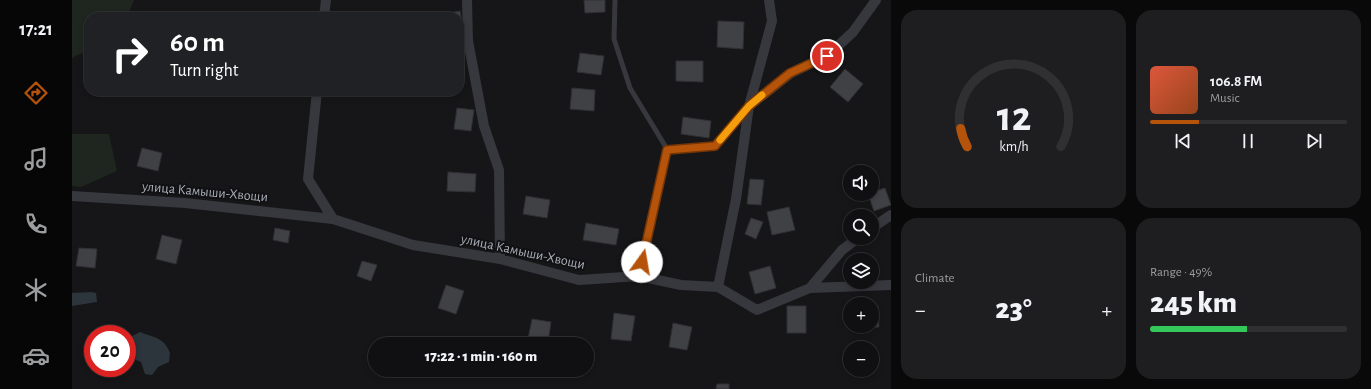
<!DOCTYPE html>
<meta charset="utf-8">
<style>
:root{--surface:#101012;--page:#1e1e20;--text:#f1f3f6;--muted:#9c9d9f;--line:#303032;--accent:#b45309}
body{margin:0;font-family:"Alegreya Sans",sans-serif;background:var(--page);color:var(--text);height:100vh;display:flex;flex-direction:column;font-size:15px;white-space:nowrap}
*{box-sizing:border-box;margin:0}
p{font-size:13px;color:var(--muted)}
.icon{flex:none;width:22px;height:22px;fill:none;stroke:currentColor;stroke-width:2;stroke-linecap:round;stroke-linejoin:round}
.map{position:relative;flex:1;overflow:hidden}
.sheet{display:flex;flex-direction:column;gap:10px;padding:10px;background:#09090a;width:480px}
.sheet>*{flex:none}
.top-card{position:absolute;left:12px;top:12px;width:380px;height:84px;border-radius:16px;box-shadow:0 2px 6px #0003,0 0 0 1px var(--line);background:#202124;color:#fff;overflow:hidden}
.tools{position:absolute;left:771px;top:165px;display:grid;gap:8px}
.tools a{display:grid;place-items:center;width:36px;height:36px;border-radius:50%;background:var(--surface);box-shadow:0 2px 6px #0003,0 0 0 1px var(--line);font-size:20px}
.speed{position:absolute;left:12px;top:325px;display:flex;gap:8px;font-size:20px;font-weight:700;text-align:center}
.speed>*{display:grid;place-content:center;width:52px;height:52px;border-radius:50%;background:var(--surface);box-shadow:0 2px 6px #0003,0 0 0 1px var(--line);line-height:1}
.speed .limit{border:6px solid #d22;background:#fff;color:#111}
.pin{position:absolute;display:grid;place-items:center;width:34px;height:34px;color:#fff;margin:-17px;border:2px solid #fff;border-radius:50%;box-shadow:0 1px 4px #0007}
.me{position:absolute;width:44px;margin:-22px;rotate:13deg;stroke-linejoin:round;filter:drop-shadow(0 0 3px #0008)}
.turn{display:flex;align-items:center;gap:14px;height:84px;padding:0 20px;font-size:18px}
.turn .icon{width:52px;height:52px;stroke-width:2.5}
.turn b{display:block;font-size:28px;line-height:34px}
.big{font-size:30px;font-weight:800;line-height:1.1}
.sheet .card{flex:1;display:flex;flex-direction:column;justify-content:center;gap:6px;min-width:0;padding:0 14px;border-radius:16px;background:var(--page)}
.sheet .dial{align-items:center;gap:0}
.dial svg{height:104px;overflow:visible;fill:none;stroke:var(--line);stroke-width:7;stroke-linecap:round;text-anchor:middle}
.dial text{fill:var(--text);stroke:none}
.song{display:flex;align-items:center;gap:12px}
.cover{width:48px;height:48px;border-radius:6px;background:linear-gradient(135deg,hsl(10 70% 55%),hsl(20 70% 35%))}
.played{height:4px;border-radius:2px;background:linear-gradient(90deg,var(--accent) 25%,var(--line) 25%)}
.keys{display:flex;justify-content:space-around;direction:ltr}
.heat{display:flex;justify-content:space-between;align-items:center;font-size:22px;direction:ltr}
.charge{height:6px;border-radius:3px;background:linear-gradient(90deg,#34c759 49%,var(--line) 0)}
.sheet .tiles{flex:1;display:grid;gap:10px;grid-template-columns:repeat(2,1fr)}
.trip{position:absolute;left:296px;top:337px;width:226px;height:40px;border-radius:20px;background:var(--surface);box-shadow:0 2px 6px #0003,0 0 0 1px var(--line);font-weight:800;line-height:40px;text-align:center}
main{display:flex;flex:1;min-height:0}
.tabs{display:flex;flex-direction:column;width:72px;justify-content:space-around;align-items:center;background:#060607;color:var(--muted)}
.tabs .icon{width:28px;height:28px}
.tabs .active{color:var(--accent)}
.tabs b{font-size:18px;color:var(--text)}
.map>svg:first-child{display:block}
.green{fill:#1e261f}
.water{fill:#2c353c}
.building{fill:#404145;stroke:#303034}
.lines{fill:none;stroke-linecap:round;stroke-linejoin:round}
.lane{stroke:#37383d;stroke-width:5}
.street{stroke:#37383d;stroke-width:10}
.route-casing{stroke:#753606;stroke-width:10}
.route{stroke:#b45309;stroke-width:7}
.slow{stroke:#f59e0b;stroke-width:7}
.labels{text-anchor:middle;dominant-baseline:central;stroke-width:4;stroke-linejoin:round;paint-order:stroke}
.street-label{font-size:14px;fill:#a8adb8;stroke:#111113}
</style>
<main>
<nav class="tabs">
<b>17:21</b>
<svg class="icon active" aria-label="directions" viewBox="0 0 24 24"><path d="M12 3l9 9-9 9-9-9zM9 14v-3h6M13 9l2 2-2 2"/></svg>
<svg class="icon" aria-label="music" viewBox="0 0 24 24"><path d="M9 18V5l10-2v13"/><circle cx="6" cy="18" r="3"/><circle cx="16" cy="16" r="3"/></svg>
<svg class="icon" aria-label="phone" viewBox="0 0 24 24"><path d="M5 4h4l2 5-3 2q2 4 5 5l2-3 5 2v4C11 20 4 13 5 4z"/></svg>
<svg class="icon" aria-label="climate" viewBox="0 0 24 24"><path d="M12 3v18M4 7l16 10M4 17L20 7"/></svg>
<svg class="icon" aria-label="car" viewBox="0 0 24 24"><path d="M5 17H2v-5l4-1 3-4h7l3 4 3 1v5h-3M9 17h6M6 11h13"/><circle cx="7" cy="17" r="2"/><circle cx="17" cy="17" r="2"/></svg>
</nav>
<div class="map">
<svg width="819" height="389" viewBox="0 0 819 389">
<rect width="100%" height="100%" fill="#161618"/>
<path class="green" d="M0 0H62L55 17H17V51L3 56 0 59Z
M0 134H37L45 171 9 187 0 186Z"/>
<path class="water" d="M20 292 24 293 25 302 0 306V293Z
M68 332C82 338 92 337 98 353L97 362 86 367 80 375 73 374 69 362 62 359 55 362V339Z"/>
<path class="building" d="M512 0H533V12L513 13Z
M388 11 392 34 387 35V17H377V13Z
M646 21 672 22 671 49 645 47Z
M508 53 532 56 529 75 505 72Z
M604 61H631V82L604 81Z
M773 69 791 84 776 102 758 87Z
M500 88 523 90 522 111 498 109Z
M385 108 402 110 399 131 382 129Z
M611 117 639 121 637 138 609 134Z
M70 148 90 153 86 171 65 166Z
M376 172 404 174 403 192 375 191Z
M678 179 692 180 689 205 675 204Z
M813 188 819 205 802 211 796 194H800V192Z
M454 196 478 200 475 218 451 214Z
M717 207 723 230 700 235 695 212Z
M679 218 691 222 684 239 673 234Z
M514 223 547 229 544 245 511 240Z
M203 228 218 231 216 243 201 240Z
M90 235 110 240 104 264 84 259Z
M7 248 25 249 23 268 4 266Z
M290 261 305 265 299 281 285 276Z
M698 266 704 288 683 294 677 272Z
M374 285 392 291 384 314 366 308Z
M715 306H734V333H715Z
M800 306H806L807 327 787 328V326H800Z
M542 313 563 316 559 341 539 339Z
M460 319 479 322 476 343 456 339Z
M601 323 620 327 615 350 597 347Z
M645 384H657V389H644Z"/>
<g class="lines">
<path class="lane" d="M543 0 542 39 558 88 595 149
M567 276 595 149 643 145 675 108"/>
<path class="street" d="M395 0 396 41 412 126 427 170 428 259
M252 17 254 0
M245 91 236 179 261 219
M677 106 700 21 697 0
M0 196 113 203 261 219 341 245 428 259 507 280 567 276 609 285 646 287 664 199 677 106 719 73 755 56 781 32 804 0
M800 228 819 215
M646 287 685 310 738 288 770 250 786 238
M738 288 819 285"/>
</g>
<g class="lines">
<defs>
<path id="route" d="M570 262 595 150 643 146 677 106 718 73 755 56"/>
</defs>
<use href="#route" class="route-casing"/>
<use href="#route" class="route"/>
<path class="slow" d="M648 140 677 106 690 95"/>
</g>
<g class="labels">
<g class="street-label">
<text transform="translate(133 192) rotate(5)">улица Камыши-Хвощи</text>
<text transform="translate(451 252) rotate(12)">улица Камыши-Хвощи</text>
</g>
</g>
</svg>
<div class="tools">
<a><svg class="icon" aria-label="sound" viewBox="0 0 24 24"><path d="M4 9h4l5-4v14l-5-4H4zM17 9q2 3 0 6"/></svg></a>
<a><svg class="icon" aria-label="search" viewBox="0 0 24 24"><circle cx="10" cy="10" r="6"/><path d="M15 15l6 6"/></svg></a>
<a><svg class="icon" aria-label="layers" viewBox="0 0 24 24"><path d="M12 4l9 5-9 5-9-5zM3 14l9 5 9-5"/></svg></a>
<a>+</a>
<a>−</a>
</div>
<div class="speed"><div class="limit">20</div></div>
<div class="pin" style="left:755px;top:56px;background:#d93025"><svg class="icon" aria-label="arrive" viewBox="0 0 24 24"><path d="M6 21V4h12l-3 4 3 4H6"/></svg></div>
<svg class="me" style="left:570px;top:262px" viewBox="-20 -20 40 40"><circle r="19" fill="#fff"/><path d="M0-13L10 11 0 6-10 11z" fill="#b45309"/></svg>
<div class="trip">17:22 · 1 min · 160 m</div>
<div class="top-card">
<div class="turn"><svg class="icon" aria-label="right" viewBox="0 0 24 24"><path d="M7 20v-9h11M14 6l5 5-5 5"/></svg><div><b>60 m</b>Turn right</div></div>
</div>
</div>
<section class="sheet">
<div class="tiles">
<div class="card dial"><svg viewBox="0 0 100 80">
<path d="M14 69A42 42 0 1 1 86 69"/>
<path d="M14 69A42 42 0 0 1 9 55" stroke="#b45309"/>
<text x="50" y="56" font-size="32" font-weight="700">12</text>
<text x="50" y="72" font-size="11">km/h</text>
</svg></div>
<div class="card">
<div class="song"><i class="cover"></i><div><b>106.8 FM</b><p>Music</p></div></div>
<div class="played"></div>
<div class="keys"><svg class="icon" aria-label="previous" viewBox="0 0 24 24"><path d="M18 5L8 12l10 7zM5 5v14"/></svg><svg class="icon" aria-label="pause" viewBox="0 0 24 24"><path d="M8 5v14M16 5v14"/></svg><svg class="icon" aria-label="next" viewBox="0 0 24 24"><path d="M6 5l10 7-10 7zM19 5v14"/></svg></div>
</div>
<div class="card"><p>Climate</p>
<div class="heat"><a>−</a><b class="big">23°</b><a>+</a></div>
</div>
<div class="card"><p>Range · 49%</p><b class="big">245 km</b><div class="charge"></div></div>
</div>
</section>
</main>
